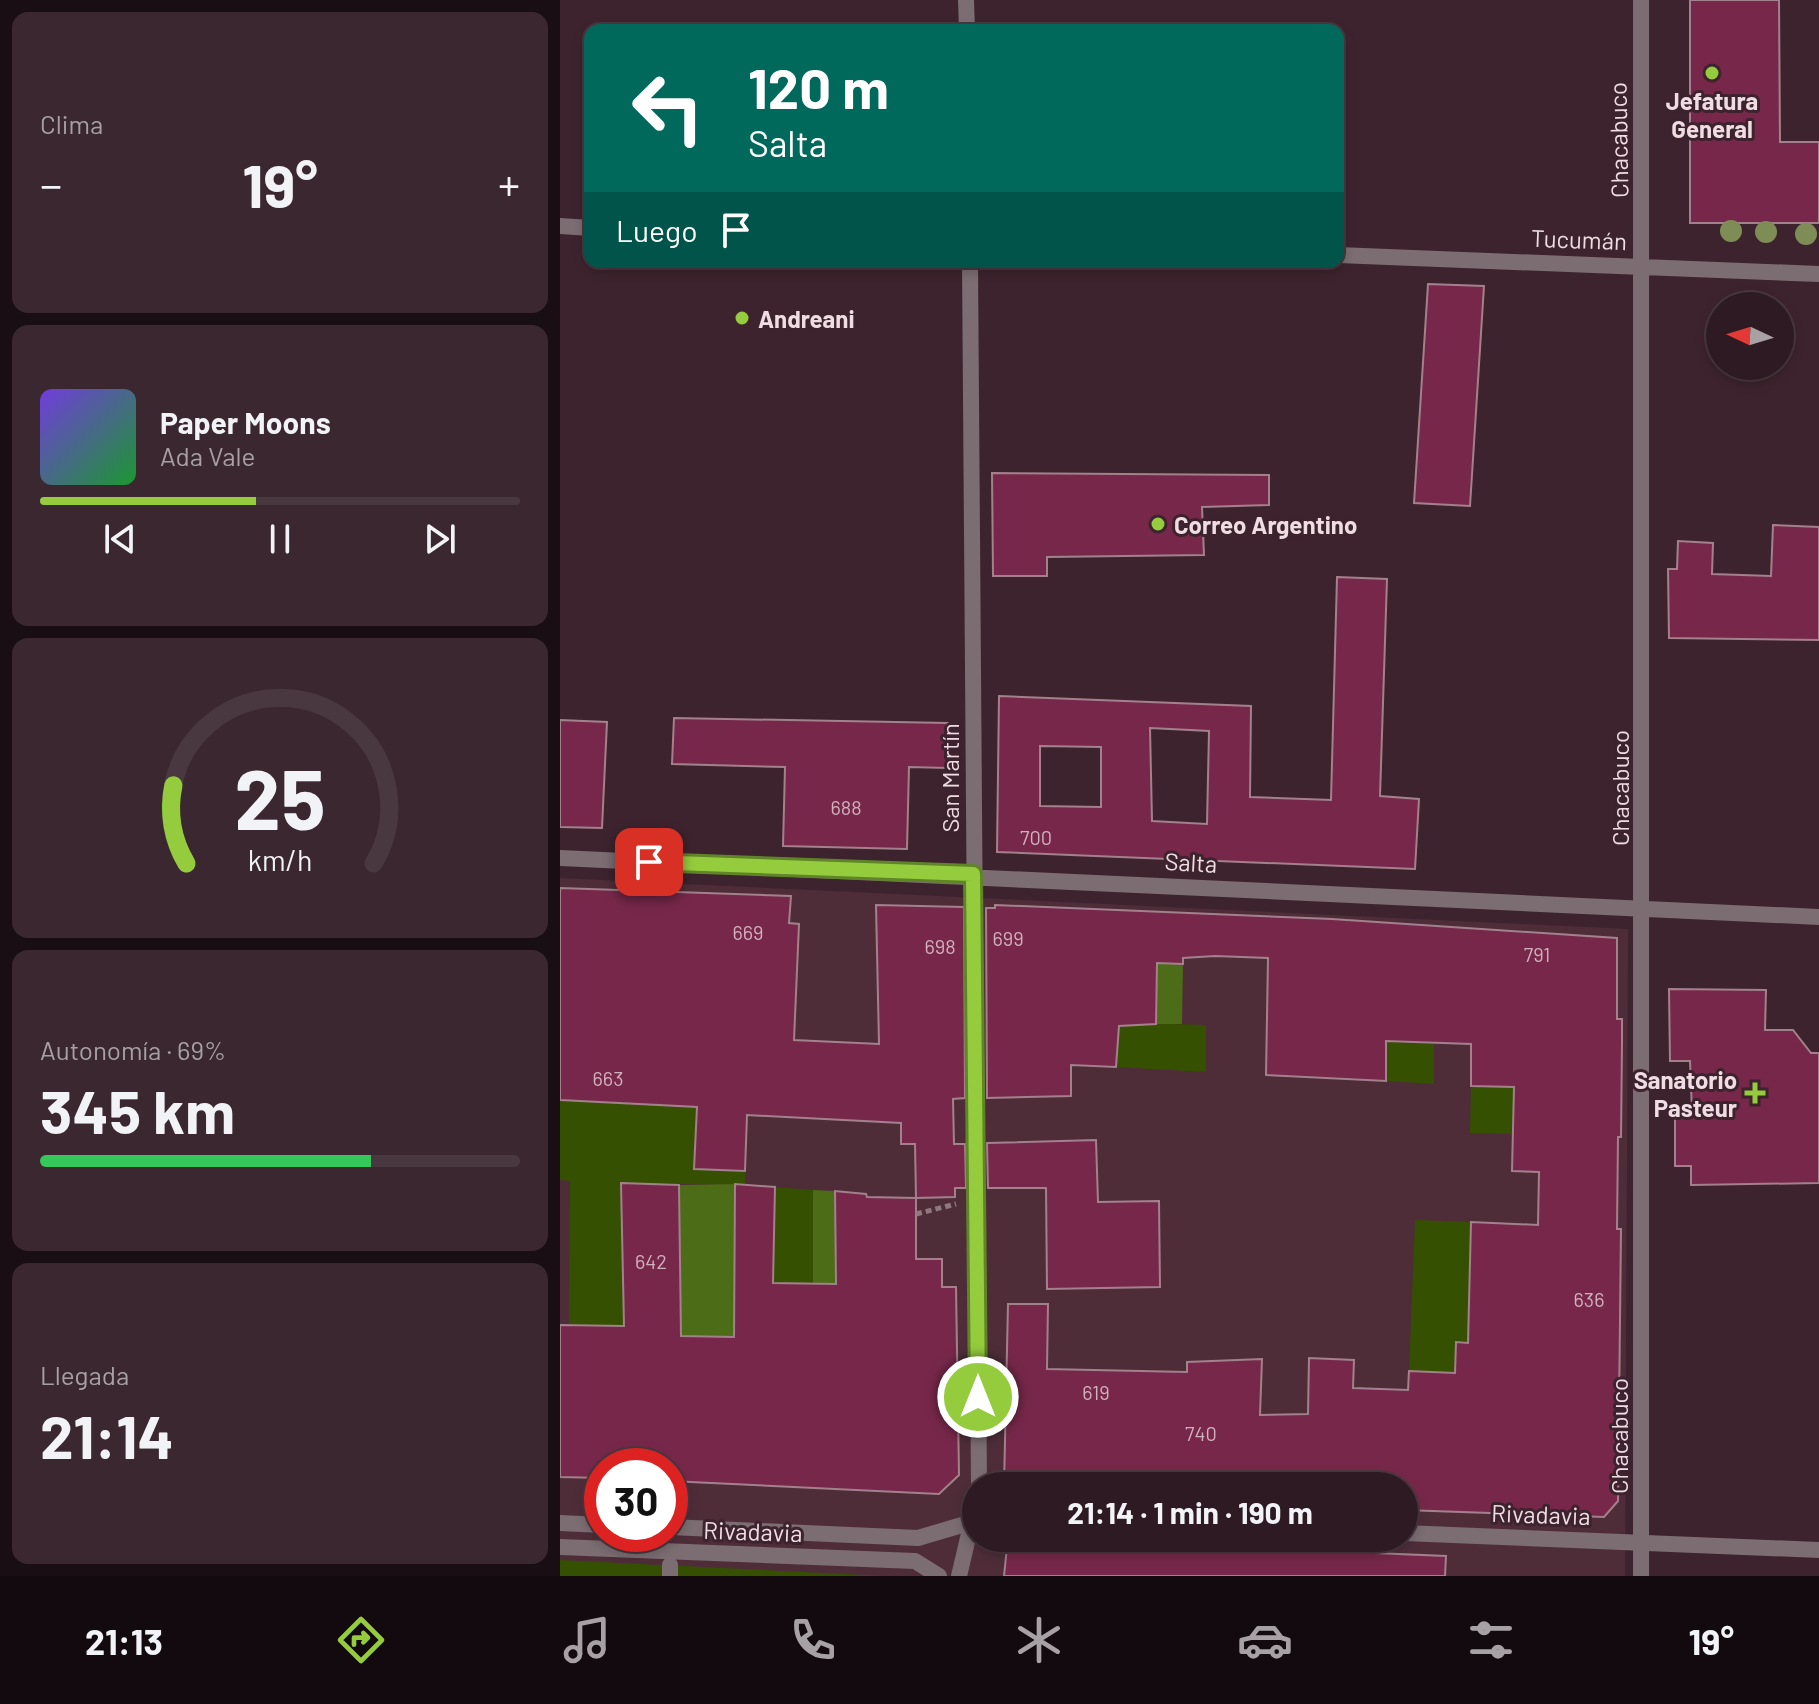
<!DOCTYPE html>
<html lang="es">
<meta charset="utf-8">
<style>
:root{--surface:#2e1a22;--page:#3a272f;--text:#f1f3f6;--muted:#a7a1a5;--line:#493840;--accent:#94cc3d}
body{margin:0;font-family:Barlow,sans-serif;background:var(--page);color:var(--text);height:100vh;display:flex;flex-direction:column;font-size:30px;white-space:nowrap}
*{box-sizing:border-box;margin:0}
p{font-size:26px;color:var(--muted)}
.icon{flex:none;width:44px;height:44px;fill:none;stroke:currentColor;stroke-width:2;stroke-linecap:round;stroke-linejoin:round}
.map{position:relative;flex:1;overflow:hidden}
.details{display:flex;flex-direction:column;gap:12px;padding:12px;background:#190e13;width:560px}
.details>*{flex:none}
.hud{position:absolute;left:24px;top:24px;width:760px;height:244px;border-radius:16px;box-shadow:0 4px 12px #0003,0 0 0 2px var(--line);background:#00695c;color:#fff;overflow:hidden}
.needle{width:52px;rotate:274deg}
.tools{position:absolute;left:1146px;top:292px;display:grid;gap:16px}
.tools a{display:grid;place-items:center;width:88px;height:88px;border-radius:50%;background:var(--surface);box-shadow:0 4px 12px #0003,0 0 0 2px var(--line);font-size:40px}
.speed{position:absolute;left:24px;top:1448px;display:flex;gap:16px;font-size:40px;font-weight:700;text-align:center}
.speed>*{display:grid;place-content:center;width:104px;height:104px;border-radius:50%;background:var(--surface);box-shadow:0 4px 12px #0003,0 0 0 2px var(--line);line-height:1}
.speed .limit{border:12px solid #d22;background:#fff;color:#111}
.pin{position:absolute;display:grid;place-items:center;width:68px;height:68px;color:#fff;margin:-34px;border-radius:16px;box-shadow:0 4px 12px #0006}
.me{position:absolute;width:88px;margin:-44px;rotate:0deg;stroke-linejoin:round;filter:drop-shadow(0 0 6px #0008)}
.turn{display:flex;align-items:center;gap:28px;height:168px;padding:0 32px;font-size:36px}
.turn .icon{width:104px;height:104px;stroke-width:2.5}
.turn b{display:block;font-size:56px;line-height:68px}
.then{display:flex;align-items:center;height:76px;padding:0 32px;background:#0003;gap:16px;font-size:30px}
.big{font-size:60px;font-weight:700;line-height:1.1}
.details .tile{flex:1;display:flex;flex-direction:column;justify-content:center;gap:12px;min-width:0;padding:0 28px;border-radius:16px;background:var(--page)}
.details .dial{align-items:center;gap:0}
.dial svg{height:208px;overflow:visible;fill:none;stroke:var(--line);stroke-width:7;stroke-linecap:round;text-anchor:middle}
.dial text{fill:var(--text);stroke:none}
.song{display:flex;align-items:center;gap:24px}
.cover{width:96px;height:96px;border-radius:12px;background:linear-gradient(135deg,hsl(260 70% 55%),hsl(130 70% 35%))}
.played{height:8px;border-radius:4px;background:linear-gradient(90deg,var(--accent) 45%,var(--line) 45%)}
.keys{display:flex;justify-content:space-around;direction:ltr}
.heat{display:flex;justify-content:space-between;align-items:center;font-size:44px;direction:ltr}
.charge{height:12px;border-radius:6px;background:linear-gradient(90deg,#34c759 69%,var(--line) 0)}
.trip{position:absolute;left:402px;top:1472px;width:456px;height:80px;border-radius:40px;background:var(--surface);box-shadow:0 4px 12px #0003,0 0 0 2px var(--line);font-weight:700;line-height:80px;text-align:center}
.tab-bar{display:flex;height:128px;justify-content:space-around;align-items:center;background:#120a0e;color:var(--muted)}
.tab-bar .icon{width:56px;height:56px}
.tab-bar .on{color:var(--accent)}
.tab-bar b{font-size:36px;color:var(--text)}
main{display:flex;flex:1;min-height:0}
.map>svg:first-child{display:block}
.built{fill:#4e2d39;fill-rule:evenodd}
.green{fill:#355000}
.forest{fill:#4c6c17}
.building{fill:#77284a;stroke:#a2818c;stroke-width:2;fill-rule:evenodd}
.lines{fill:none;stroke-linecap:round;stroke-linejoin:round}
.path{stroke:#8f7981;stroke-width:5;stroke-dasharray:6 4;stroke-linecap:butt}
.pedestrian{stroke:#7b6d71;stroke-width:16}
.minor{stroke:#7b6d71;stroke-width:16}
.tree{fill:#7e8d55}
.route-casing{stroke:#608528;stroke-width:20}
.route{stroke:#94cc3d;stroke-width:14}
.poi-dot{fill:#94cc3d;stroke:#3d232d;stroke-width:3}
.labels{text-anchor:middle;dominant-baseline:central;stroke-width:6;stroke-linejoin:round;paint-order:stroke}
.number-label{font-size:20px;fill:#d1b0bd}
.poi-label{font-size:24px;font-weight:bold;fill:#efdde3;stroke:#3d232d;text-anchor:start}
.street-label{font-size:24px;fill:#efdde3;stroke:#3d232d}
</style>
<main>
<section class="details">
<div class="tile"><p>Clima</p>
<div class="heat"><a>−</a><b class="big">19°</b><a>+</a></div>
</div>
<div class="tile">
<div class="song"><i class="cover"></i><div><b>Paper Moons</b><p>Ada Vale</p></div></div>
<div class="played"></div>
<div class="keys"><svg class="icon" aria-label="previous" viewBox="0 0 24 24"><path d="M18 5L8 12l10 7zM5 5v14"/></svg><svg class="icon" aria-label="pause" viewBox="0 0 24 24"><path d="M8 5v14M16 5v14"/></svg><svg class="icon" aria-label="next" viewBox="0 0 24 24"><path d="M6 5l10 7-10 7zM19 5v14"/></svg></div>
</div>
<div class="tile dial"><svg viewBox="0 0 100 80">
<path d="M14 69A42 42 0 1 1 86 69"/>
<path d="M14 69A42 42 0 0 1 9 39" stroke="#94cc3d"/>
<text x="50" y="56" font-size="32" font-weight="700">25</text>
<text x="50" y="72" font-size="11">km/h</text>
</svg></div>
<div class="tile"><p>Autonomía · 69%</p><b class="big">345 km</b><div class="charge"></div></div>
<div class="tile"><p>Llegada</p><b class="big">21:14</b></div>
</section>
<div class="map">
<svg width="1259" height="1576" viewBox="0 0 1259 1576">
<rect width="100%" height="100%" fill="#3d232d"/>
<path class="built" d="M0 878 1068 929 1065 1576H0ZM42 1466H110V1534H42ZM416 1486H844V1538H416Z"/>
<path class="green" d="M826 1008H847L846 1042 874 1043V1084L826 1081Z
M581 1023 646 1025V1072L556 1067 559 1026H580Z
M98 1032 170 1036 135 1169 185 1171V1185L62 1183 65 1388 9 1325 10 1181 0 1180V1100L93 1105Z
M911 1086 954 1087 953 1134 910 1133Z
M215 1187 253 1190V1284L213 1291Z
M855 1220 911 1222 908 1343H896L895 1373 849 1371Z
M0 1560 325 1576H0Z"/>
<path class="forest" d="M597 963 623 964 622 1024H596Z
M175 1184 174 1337 121 1336 119 1185Z
M253 1190 275 1191 276 1284H253Z"/>
<path class="building" d="M1130 0H1219L1220 142H1259V223H1130Z
M868 284 924 286 910 506 854 503Z
M432 473 709 475V505L642 507 644 555 487 557V576H433Z
M1213 525 1259 527V640L1109 638 1108 569H1117L1118 541 1153 543 1152 574 1211 576Z
M777 577 827 579 820 796 859 799 855 869 437 852 439 696 691 706 690 797 771 800ZM590 728 649 731 647 824 592 821ZM480 746 541 747V807L480 806Z
M114 718 388 723V768L349 767 347 849 223 846 225 767 112 764Z
M0 720 47 722 42 828 0 827Z
M0 888 231 896 229 923 239 924 234 1040 319 1044 316 905 404 907 405 1098 393 1099 394 1144H405L406 1188H395V1197L356 1198 355 1144H341V1123L187 1115 185 1171 134 1169 137 1107 0 1100Z
M435 905 772 919 1057 938V1019H1062V1044L1061 1137H1058L1057 1229H1061L1058 1501 1044 1517 844 1510V1486H444L448 1304H488L487 1369 627 1372V1362L702 1359 700 1415 748 1414 749 1358 794 1360 793 1388 848 1390 849 1371 895 1373 896 1342 908 1343 911 1222 978 1225 979 1172 952 1171 954 1087 911 1086V1044L826 1041V1081L706 1075 708 958 655 956 623 958V964L597 963 596 1024 559 1026 556 1067 511 1065V1096L427 1098 426 908H435Z
M1109 989 1206 990 1205 1030H1233L1251 1053H1259V1183L1131 1185V1166H1115V1112H1132L1130 1061H1110Z
M536 1140 538 1202 599 1201 600 1287 487 1289 486 1188H428L427 1143Z
M61 1183 119 1185 121 1336 174 1337 175 1184 215 1187 213 1283 276 1284 275 1191 306 1194 307 1197 356 1198V1259H382V1287H396L399 1475 379 1494 110 1481V1466H42V1478L0 1477V1325L64 1326Z
M454 1538 886 1556 885 1576H444L447 1547Z"/>
<g class="lines">
<path class="path" d="M356 1214 396 1204"/>
<path class="pedestrian" d="M844 1533 1259 1550
M110 1565V1576"/>
<path class="minor" d="M406 0 407 30
M1081 0V1576
M0 226 30 228
M778 255 1259 274
M410 262 419 1486
M0 858 1259 917
M0 1523 42 1525
M110 1527 358 1538 412 1522
M0 1547 355 1561 379 1576
M399 1576 416 1504"/>
</g>
<g class="tree">
<circle cx="1171" cy="231" r="11"/>
<circle cx="1206" cy="232" r="11"/>
<circle cx="1246" cy="234" r="11"/>
</g>
<g class="lines">
<defs>
<path id="route" d="M89 862 413 874 418 1397"/>
</defs>
<use href="#route" class="route-casing"/>
<use href="#route" class="route"/>
</g>
<g class="poi-dot">
<circle cx="1152" cy="73" r="8"/>
<circle cx="182" cy="318" r="8"/>
<circle cx="598" cy="524" r="8"/>
<path d="M1191 1081h8v8h8v8h-8v8h-8v-8h-8v-8h8z"/>
</g>
<g class="labels">
<g class="number-label">
<text x="286" y="807">688</text>
<text x="476" y="837">700</text>
<text x="188" y="932">669</text>
<text x="448" y="938">699</text>
<text x="380" y="946">698</text>
<text x="977" y="954">791</text>
<text x="48" y="1078">663</text>
<text x="91" y="1261">642</text>
<text x="1029" y="1299">636</text>
<text x="536" y="1392">619</text>
<text x="641" y="1433">740</text>
</g>
<g class="poi-label">
<text x="1152" y="100" text-anchor="middle">Jefatura<tspan x="1152" dy="28">General</tspan></text>
<text x="198" y="318">Andreani</text>
<text x="614" y="524">Correo Argentino</text>
<text x="1177" y="1079" text-anchor="end">Sanatorio<tspan x="1177" dy="28">Pasteur</tspan></text>
</g>
<g class="street-label">
<text transform="translate(1058 140) rotate(-91)">Chacabuco</text>
<text transform="translate(1019 239) rotate(2)">Tucumán</text>
<text transform="translate(389 778) rotate(-90)">San Martín</text>
<text transform="translate(1059 788) rotate(-90)">Chacabuco</text>
<text transform="translate(631 862) rotate(3)">Salta</text>
<text transform="translate(1058 1436) rotate(-90)">Chacabuco</text>
<text transform="translate(981 1514) rotate(2)">Rivadavia</text>
<text transform="translate(193 1531) rotate(2)">Rivadavia</text>
</g>
</g>
</svg>
<div class="tools">
<a><svg class="needle" viewBox="-14 -14 28 28"><path d="M0-13l5 13h-10z" fill="#e53935"/><path d="M0 13l5-13h-10z" fill="#a7a1a5"/></svg></a>
</div>
<div class="speed"><div class="limit">30</div></div>
<div class="pin" style="left:89px;top:862px;background:#d93025"><svg class="icon" aria-label="arrive" viewBox="0 0 24 24"><path d="M6 21V4h12l-3 4 3 4H6"/></svg></div>
<svg class="me" style="left:418px;top:1397px" viewBox="-20 -20 40 40"><circle r="17" fill="#94cc3d" stroke="#fff" stroke-width="3"/><path d="M0-11L8 9 0 5-8 9z" fill="#fff"/></svg>
<div class="trip">21:14 · 1 min · 190 m</div>
<div class="hud">
<div class="turn"><svg class="icon" aria-label="left" viewBox="0 0 24 24"><path d="M17 20v-9H6M10 6l-5 5 5 5"/></svg><div><b>120 m</b>Salta</div></div>
<div class="then">Luego<svg class="icon" aria-label="arrive" viewBox="0 0 24 24"><path d="M6 21V4h12l-3 4 3 4H6"/></svg></div>
</div>
</div>
</main>
<nav class="tab-bar">
<b>21:13</b>
<svg class="icon on" aria-label="directions" viewBox="0 0 24 24"><path d="M12 3l9 9-9 9-9-9zM9 14v-3h6M13 9l2 2-2 2"/></svg>
<svg class="icon" aria-label="music" viewBox="0 0 24 24"><path d="M9 18V5l10-2v13"/><circle cx="6" cy="18" r="3"/><circle cx="16" cy="16" r="3"/></svg>
<svg class="icon" aria-label="phone" viewBox="0 0 24 24"><path d="M5 4h4l2 5-3 2q2 4 5 5l2-3 5 2v4C11 20 4 13 5 4z"/></svg>
<svg class="icon" aria-label="climate" viewBox="0 0 24 24"><path d="M12 3v18M4 7l16 10M4 17L20 7"/></svg>
<svg class="icon" aria-label="car" viewBox="0 0 24 24"><path d="M5 17H2v-5l4-1 3-4h7l3 4 3 1v5h-3M9 17h6M6 11h13"/><circle cx="7" cy="17" r="2"/><circle cx="17" cy="17" r="2"/></svg>
<svg class="icon" aria-label="filters" viewBox="0 0 24 24"><path d="M4 7h16M4 17h16"/><circle cx="9" cy="7" r="2"/><circle cx="15" cy="17" r="2"/></svg>
<b>19°</b>
</nav>
